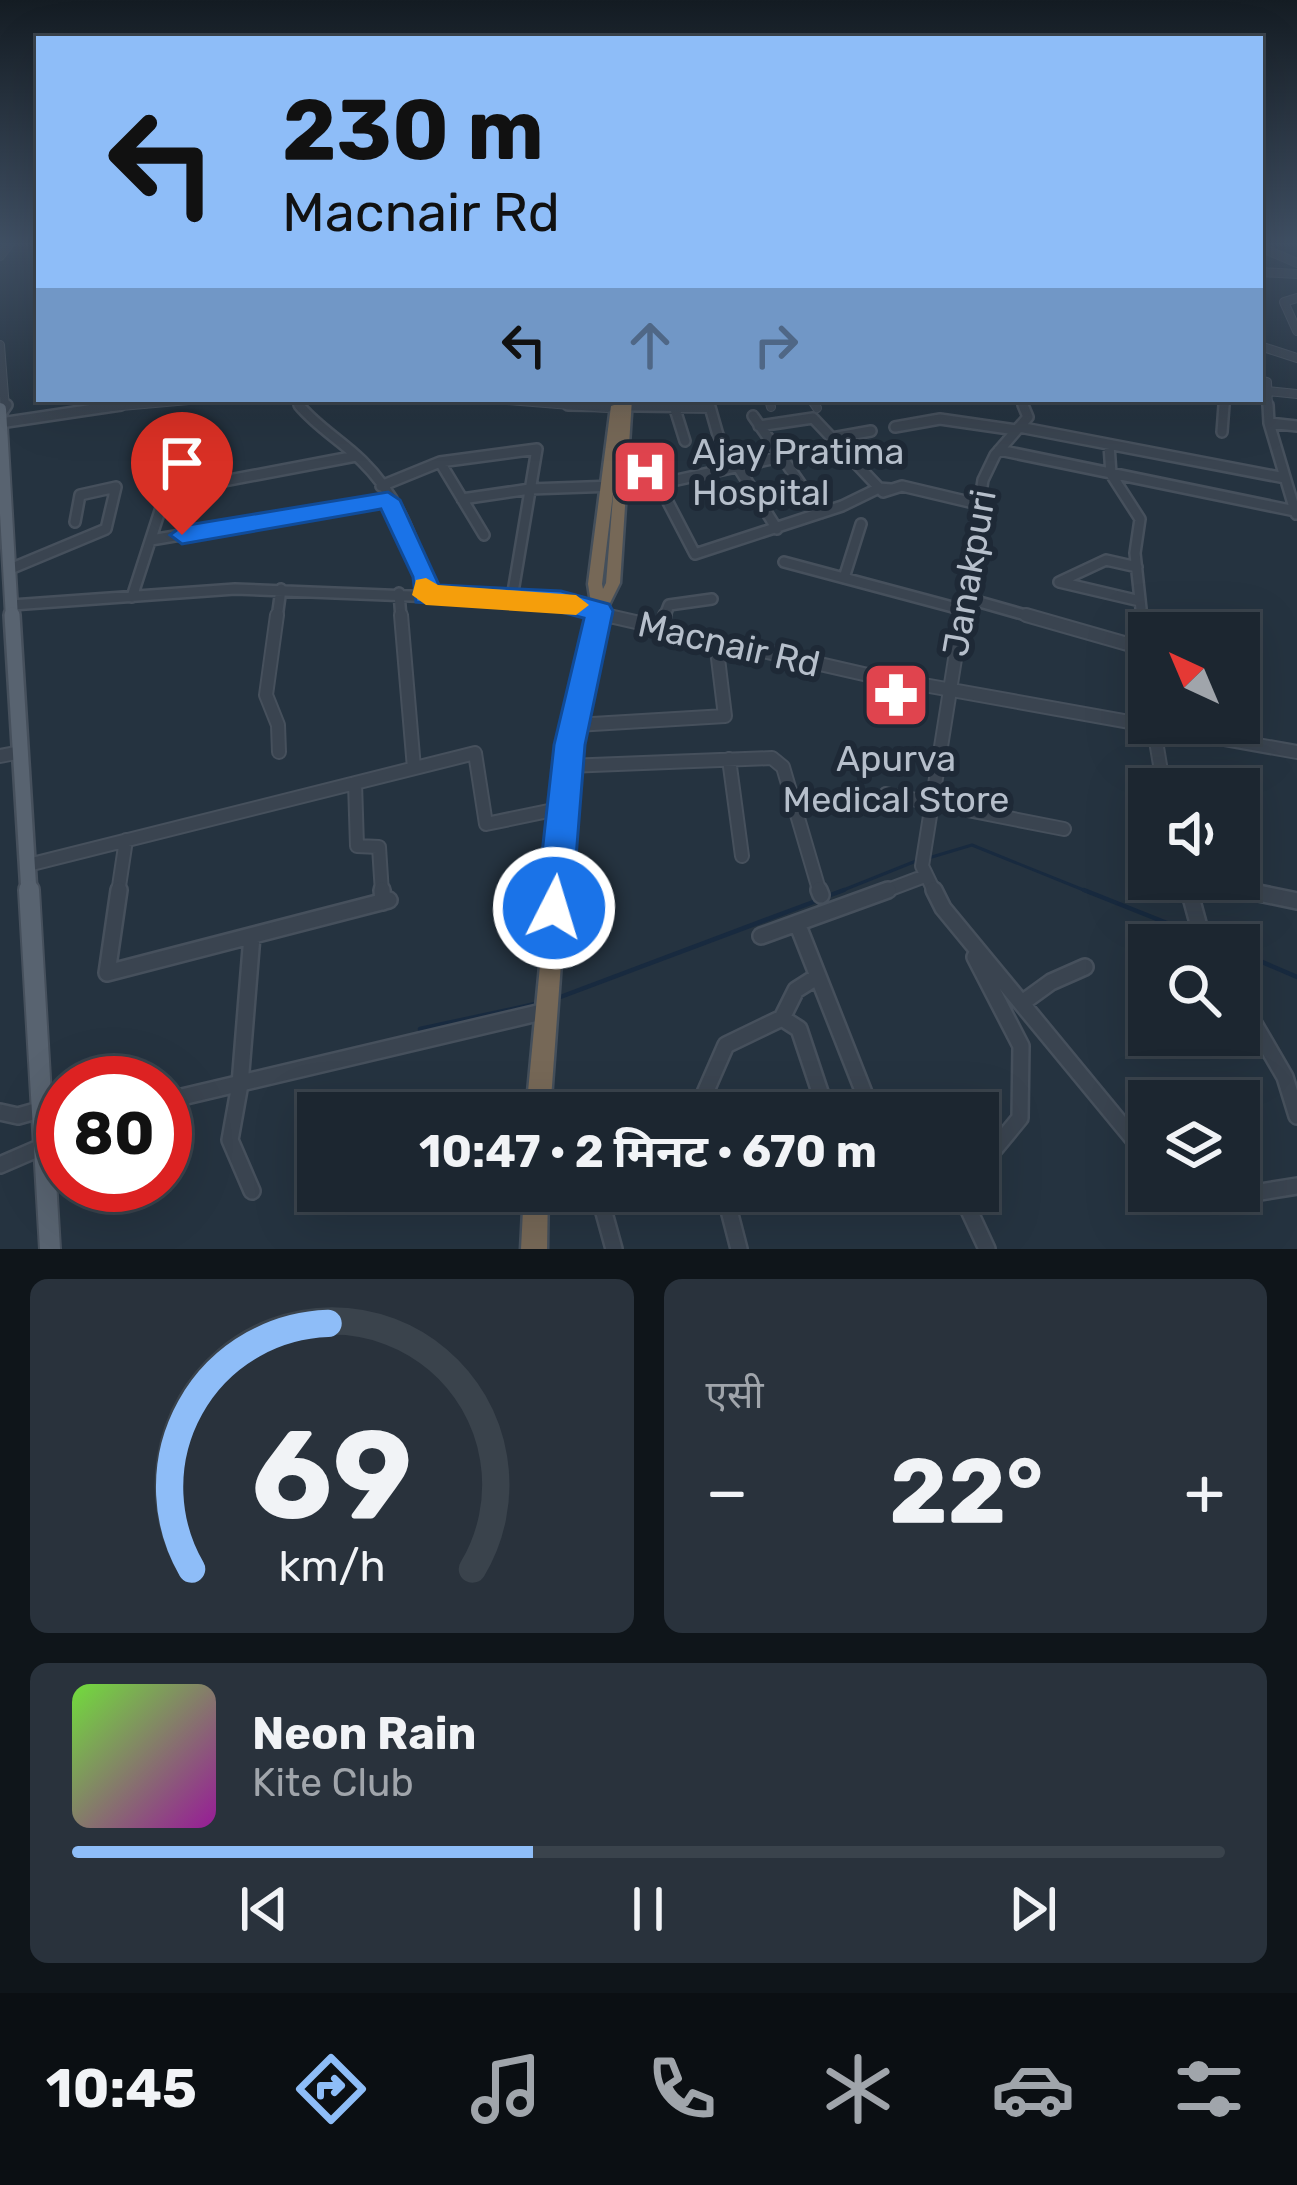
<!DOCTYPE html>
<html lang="hi">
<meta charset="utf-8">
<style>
:root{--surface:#1c2630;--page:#29323c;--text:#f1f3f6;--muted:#a0a5ab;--line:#3a434c;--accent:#8ebdf8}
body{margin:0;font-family:Rubik,"Noto Sans Devanagari",sans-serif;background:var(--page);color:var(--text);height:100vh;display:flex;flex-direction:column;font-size:45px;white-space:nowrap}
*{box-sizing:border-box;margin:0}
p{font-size:39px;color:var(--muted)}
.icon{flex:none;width:66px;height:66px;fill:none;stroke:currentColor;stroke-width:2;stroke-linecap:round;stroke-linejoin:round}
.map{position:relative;height:1249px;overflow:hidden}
.drawer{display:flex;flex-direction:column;gap:30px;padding:30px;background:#0f151a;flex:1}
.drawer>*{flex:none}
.banner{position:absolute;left:36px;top:36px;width:1227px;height:366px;border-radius:0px;box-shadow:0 12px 48px #0002,0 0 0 3px var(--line);background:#8ebdf8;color:#111;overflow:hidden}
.needle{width:78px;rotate:316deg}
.tools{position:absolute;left:1128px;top:612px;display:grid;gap:24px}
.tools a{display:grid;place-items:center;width:132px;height:132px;border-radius:0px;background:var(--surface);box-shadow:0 12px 48px #0002,0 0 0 3px var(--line);font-size:60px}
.speed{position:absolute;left:36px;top:1056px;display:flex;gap:24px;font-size:60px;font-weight:700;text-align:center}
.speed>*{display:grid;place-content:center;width:156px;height:156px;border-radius:50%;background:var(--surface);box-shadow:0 12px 48px #0002,0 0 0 3px var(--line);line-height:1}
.speed .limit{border:18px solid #d22;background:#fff;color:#111}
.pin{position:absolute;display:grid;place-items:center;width:102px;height:102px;color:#fff;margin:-123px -51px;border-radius:50% 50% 50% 0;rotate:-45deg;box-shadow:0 0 12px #0007}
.pin .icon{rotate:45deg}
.me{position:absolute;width:132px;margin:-66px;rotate:5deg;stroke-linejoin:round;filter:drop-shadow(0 0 9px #0008)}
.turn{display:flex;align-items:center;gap:42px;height:252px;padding:0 48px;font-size:54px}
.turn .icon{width:156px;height:156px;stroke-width:2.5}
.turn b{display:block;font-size:84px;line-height:102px}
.lanes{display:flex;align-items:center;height:114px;padding:0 48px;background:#0003;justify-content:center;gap:60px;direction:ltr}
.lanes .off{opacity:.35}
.big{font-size:90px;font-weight:700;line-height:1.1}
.drawer .widget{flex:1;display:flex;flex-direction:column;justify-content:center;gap:18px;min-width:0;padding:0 42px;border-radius:18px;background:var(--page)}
.drawer .dial{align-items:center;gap:0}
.dial svg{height:312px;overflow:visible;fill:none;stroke:var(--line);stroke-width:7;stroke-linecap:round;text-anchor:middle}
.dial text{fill:var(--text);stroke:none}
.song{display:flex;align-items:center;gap:36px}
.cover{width:144px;height:144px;border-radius:18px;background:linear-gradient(135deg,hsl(100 70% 55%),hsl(300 70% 35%))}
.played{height:12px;border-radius:6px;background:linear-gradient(90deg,var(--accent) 40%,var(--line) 40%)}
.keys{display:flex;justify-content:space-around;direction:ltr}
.heat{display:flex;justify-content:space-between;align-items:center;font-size:66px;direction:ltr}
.drawer .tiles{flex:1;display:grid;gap:30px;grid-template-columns:1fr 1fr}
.widget:last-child{grid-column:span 2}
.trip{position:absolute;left:297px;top:1092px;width:702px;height:120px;border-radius:0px;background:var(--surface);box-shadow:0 12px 48px #0002,0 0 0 3px var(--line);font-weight:700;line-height:120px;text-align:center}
.tabs{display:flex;height:192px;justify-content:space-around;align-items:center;background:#0b0f13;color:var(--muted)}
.tabs .icon{width:84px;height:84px}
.tabs .on{color:var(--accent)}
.tabs b{font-size:54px;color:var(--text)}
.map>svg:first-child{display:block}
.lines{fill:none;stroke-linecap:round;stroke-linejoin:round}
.stream-far1{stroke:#182a3f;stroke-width:3}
.stream{stroke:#182a3f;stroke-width:4.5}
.minor-far3-casing{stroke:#46505c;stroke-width:10}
.minor-far2-casing{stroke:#46505c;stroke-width:14}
.minor-far1-casing{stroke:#46505c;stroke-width:16}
.minor-casing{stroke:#46505c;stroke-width:20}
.major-far2-casing{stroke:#46505c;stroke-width:16}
.major-far1-casing{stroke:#46505c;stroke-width:20}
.major-casing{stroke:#46505c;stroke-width:24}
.highway-casing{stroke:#444f5b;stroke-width:5}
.minor-far3{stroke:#3a4450;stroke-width:8}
.minor-far2{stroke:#3a4450;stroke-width:9}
.minor-far1{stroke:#3a4450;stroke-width:12}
.minor{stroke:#3a4450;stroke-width:15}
.major-far2{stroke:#586370;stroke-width:12}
.major-far1{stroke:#586370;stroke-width:15}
.major{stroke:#586370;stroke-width:20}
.highway{fill:#766857;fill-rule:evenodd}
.route{fill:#1a73e8;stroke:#114b97;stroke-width:3}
.slow{fill:#f59e0b}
.labels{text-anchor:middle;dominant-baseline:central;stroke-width:12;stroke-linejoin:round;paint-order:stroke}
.poi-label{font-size:36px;fill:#b6bfcb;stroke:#1e2936;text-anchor:start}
.street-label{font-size:36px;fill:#b6bfcb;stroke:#1e2936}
</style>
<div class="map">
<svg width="1297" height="1249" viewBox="0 0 1297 1249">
<rect width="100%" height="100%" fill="#253340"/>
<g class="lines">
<path class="stream-far1" d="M925 859 972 845 1091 893
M836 893 916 861"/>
<path class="stream" d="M1084 890 1197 935
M825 897 844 890
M1239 952 1297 977
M555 999 816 901
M420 1029 540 1003"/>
<defs>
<path id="minor-far3" d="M1260 247 1297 263
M0 256 9 245
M1260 272 1297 274
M1297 298 1284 302 1297 331
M0 345 5 408
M1260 346 1297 358
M1260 380 1267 382 1268 408
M1267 391 1297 394
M295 399 301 408
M495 399 607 408
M769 399 771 407
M811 399 817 408
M1021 399 1024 408
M99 408 200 399
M680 408H710
M1224 408 1225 399"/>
<path id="minor-far2" d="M299 405C317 427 342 441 362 461 397 495 420 548 426 595
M568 405 710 407 718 435 777 529
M1268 405 1269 423 1296 514
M675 409 685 441
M0 415 7 405
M753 416 821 513
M0 423 121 405
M1269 423 1297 426
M759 426 813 418 883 492 902 486 978 504
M895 427 940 419 1016 430
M1019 427 1285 478
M1222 432 1224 405
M832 438 871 431
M1109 445 1111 474 1140 519 1135 553 1142 618
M999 450 1295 511
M440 462 484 535
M658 483 695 554 842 506 879 488 891 489
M381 486 440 462 537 449 512 598
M618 493 781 457
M462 499 530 489 614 486
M151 540 389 500
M784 562 960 609
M1137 567 1106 560 1059 582 1140 601
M10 569 106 529 116 487 80 495 75 522
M844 578 861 524
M399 593 401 618
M132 597 166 492 356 456
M962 597 1036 618
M12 605 235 589 561 602 615 618
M277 618 281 589
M664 618 669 605 712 599
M961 618 983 480 995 455 1028 417 1023 405"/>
<path id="minor-far1" d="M277 615 266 695 278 725 279 752
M401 615 414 768
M605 615 868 675 1297 752
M1026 615 1145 649
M1142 615 1149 686
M660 629 665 615
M1153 723 1164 789
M576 725 725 716 716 642
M0 756 21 752
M729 759 742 856
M567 766 772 758 783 767 820 893
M355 783 357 846 379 847 382 893
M886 794 1064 829
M28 865 475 753 486 824 563 808
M1186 879 1190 893
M1195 879 1258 893
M118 893 126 840
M880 893 925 876
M935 893 922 866 962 615"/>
<path id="minor" d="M119 890 107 973 389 900
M382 890 383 902
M819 890 821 895
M934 890 943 908 1149 1158
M1189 890 1204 945
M1244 890 1297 901
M797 923 872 1113
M252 936 240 1084 230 1140 252 1191
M761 936 888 890
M978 951 975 957 1021 1046 1020 1118 992 1152
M1239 998 1285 1077 1297 1116
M1022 1003 1051 982 1085 967
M782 1018 799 1029 827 1113
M165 1101 546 1011
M0 1112 18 1116 43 1109
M661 1113 701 1102 726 1045 782 1018 796 990 818 976
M44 1130 63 1126
M0 1165 44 1146
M598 1191 614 1249
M724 1191 739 1249
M960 1191 987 1249
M1175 1191 1186 1204 1297 1186"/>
<path id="major-far2" d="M0 409 12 618"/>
<path id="major-far1" d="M12 615 29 893"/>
<path id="major" d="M29 890 50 1249"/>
<path id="highway" d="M620 399H632L620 583 606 611 577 745 550 1113H526L561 745 592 609 588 584 611 406 620 403ZM614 485 606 583 603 589 602 584Z
M524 1191H548L547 1249H521Z"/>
</defs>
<use href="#minor-far3" class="minor-far3-casing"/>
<use href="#minor-far2" class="minor-far2-casing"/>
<use href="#minor-far1" class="minor-far1-casing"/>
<use href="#minor" class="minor-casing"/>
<use href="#major-far2" class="major-far2-casing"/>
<use href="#major-far1" class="major-far1-casing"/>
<use href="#major" class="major-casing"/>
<use href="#highway" class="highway-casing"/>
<use href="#minor-far3" class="minor-far3"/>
<use href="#minor-far2" class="minor-far2"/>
<use href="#minor-far1" class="minor-far1"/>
<use href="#minor" class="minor"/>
<use href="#major-far2" class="major-far2"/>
<use href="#major-far1" class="major-far1"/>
<use href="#major" class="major"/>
<use href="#highway" class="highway"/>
</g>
<linearGradient id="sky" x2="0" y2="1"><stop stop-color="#141c23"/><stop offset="0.58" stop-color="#405064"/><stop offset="1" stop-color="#405064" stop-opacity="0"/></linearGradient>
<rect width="1297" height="420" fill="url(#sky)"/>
<path class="route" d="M388 492 400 500 439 585 561 591 609 604 613 611 585 745 572 908 567 921 554 926 542 921 536 908 554 745 584 618 561 612 416 602 413 577 381 509 182 544 170 535 182 526Z"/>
<path class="slow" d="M426 578 438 585 576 595 589 605 576 615 426 605 412 595 416 580Z"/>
<defs>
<symbol id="hospital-square" viewBox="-11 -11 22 22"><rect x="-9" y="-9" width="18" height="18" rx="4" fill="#e0444e" stroke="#1e2936"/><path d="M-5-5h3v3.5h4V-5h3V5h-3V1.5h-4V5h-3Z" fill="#fff"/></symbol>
<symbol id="pharmacy-square" viewBox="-11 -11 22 22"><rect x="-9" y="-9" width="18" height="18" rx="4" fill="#e0444e" stroke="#1e2936"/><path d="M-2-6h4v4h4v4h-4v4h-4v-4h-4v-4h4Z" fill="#fff"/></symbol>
</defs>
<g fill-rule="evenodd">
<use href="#hospital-square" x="607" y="434" width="76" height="76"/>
<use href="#pharmacy-square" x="858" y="657" width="76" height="76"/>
</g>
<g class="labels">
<g class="poi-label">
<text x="692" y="451">Ajay Pratima<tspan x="692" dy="41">Hospital</tspan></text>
<text x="896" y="758" text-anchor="middle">Apurva<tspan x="896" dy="41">Medical Store</tspan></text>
</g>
<g class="street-label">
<text transform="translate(969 573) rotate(-80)">Janakpuri</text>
<text transform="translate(729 644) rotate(13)">Macnair Rd</text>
</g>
</g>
</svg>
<div class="tools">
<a><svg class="needle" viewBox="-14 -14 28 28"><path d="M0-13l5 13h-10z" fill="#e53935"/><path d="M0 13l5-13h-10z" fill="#a0a5ab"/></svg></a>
<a><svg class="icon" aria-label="sound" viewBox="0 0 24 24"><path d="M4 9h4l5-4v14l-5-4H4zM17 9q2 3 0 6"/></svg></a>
<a><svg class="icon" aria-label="search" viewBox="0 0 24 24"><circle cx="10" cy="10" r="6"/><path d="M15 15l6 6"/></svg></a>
<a><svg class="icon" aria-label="layers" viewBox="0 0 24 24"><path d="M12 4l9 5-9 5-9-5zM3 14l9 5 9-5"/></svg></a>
</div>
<div class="speed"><div class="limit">80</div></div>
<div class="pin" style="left:182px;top:535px;background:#d93025"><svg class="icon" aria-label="arrive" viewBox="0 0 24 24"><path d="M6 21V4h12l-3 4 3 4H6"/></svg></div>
<svg class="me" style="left:554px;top:908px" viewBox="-20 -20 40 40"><circle r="17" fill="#1a73e8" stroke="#fff" stroke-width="3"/><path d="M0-11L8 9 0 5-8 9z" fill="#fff"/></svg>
<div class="trip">10:47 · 2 मिनट · 670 m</div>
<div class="banner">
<div class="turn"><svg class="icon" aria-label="left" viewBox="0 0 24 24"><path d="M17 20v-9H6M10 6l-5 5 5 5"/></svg><div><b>230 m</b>Macnair Rd</div></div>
<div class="lanes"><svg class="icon" aria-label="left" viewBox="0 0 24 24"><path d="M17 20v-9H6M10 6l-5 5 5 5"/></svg><svg class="icon off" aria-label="ahead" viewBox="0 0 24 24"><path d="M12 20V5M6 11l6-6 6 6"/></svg><svg class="icon off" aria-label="right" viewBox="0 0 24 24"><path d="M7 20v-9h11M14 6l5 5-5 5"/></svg></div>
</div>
</div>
<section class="drawer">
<div class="tiles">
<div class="widget dial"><svg viewBox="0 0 100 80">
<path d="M14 69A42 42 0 1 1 86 69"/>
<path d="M14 69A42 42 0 0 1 49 6" stroke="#8ebdf8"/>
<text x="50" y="56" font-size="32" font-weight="700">69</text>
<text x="50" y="72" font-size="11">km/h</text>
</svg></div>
<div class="widget"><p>एसी</p>
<div class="heat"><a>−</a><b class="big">22°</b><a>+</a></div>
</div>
<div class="widget">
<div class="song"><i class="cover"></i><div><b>Neon Rain</b><p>Kite Club</p></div></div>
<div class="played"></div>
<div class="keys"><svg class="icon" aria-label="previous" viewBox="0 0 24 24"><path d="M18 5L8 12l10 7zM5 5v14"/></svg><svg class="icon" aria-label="pause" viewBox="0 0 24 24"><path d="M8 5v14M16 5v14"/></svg><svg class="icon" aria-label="next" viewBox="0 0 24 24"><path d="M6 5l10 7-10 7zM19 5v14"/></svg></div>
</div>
</div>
</section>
<nav class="tabs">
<b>10:45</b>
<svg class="icon on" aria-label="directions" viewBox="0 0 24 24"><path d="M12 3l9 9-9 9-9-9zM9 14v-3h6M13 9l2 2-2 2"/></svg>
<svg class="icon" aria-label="music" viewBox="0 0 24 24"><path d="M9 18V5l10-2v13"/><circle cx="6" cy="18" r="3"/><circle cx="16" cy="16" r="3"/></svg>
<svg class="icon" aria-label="phone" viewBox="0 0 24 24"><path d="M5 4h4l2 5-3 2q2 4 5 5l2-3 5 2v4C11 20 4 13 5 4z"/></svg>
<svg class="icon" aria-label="climate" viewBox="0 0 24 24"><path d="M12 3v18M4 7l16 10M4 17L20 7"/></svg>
<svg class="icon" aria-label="car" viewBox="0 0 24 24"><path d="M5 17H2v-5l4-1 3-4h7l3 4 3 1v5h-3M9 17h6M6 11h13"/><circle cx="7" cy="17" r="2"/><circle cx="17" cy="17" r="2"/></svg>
<svg class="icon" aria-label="filters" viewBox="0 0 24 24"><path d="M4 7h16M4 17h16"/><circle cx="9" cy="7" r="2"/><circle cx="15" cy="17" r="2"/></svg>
</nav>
